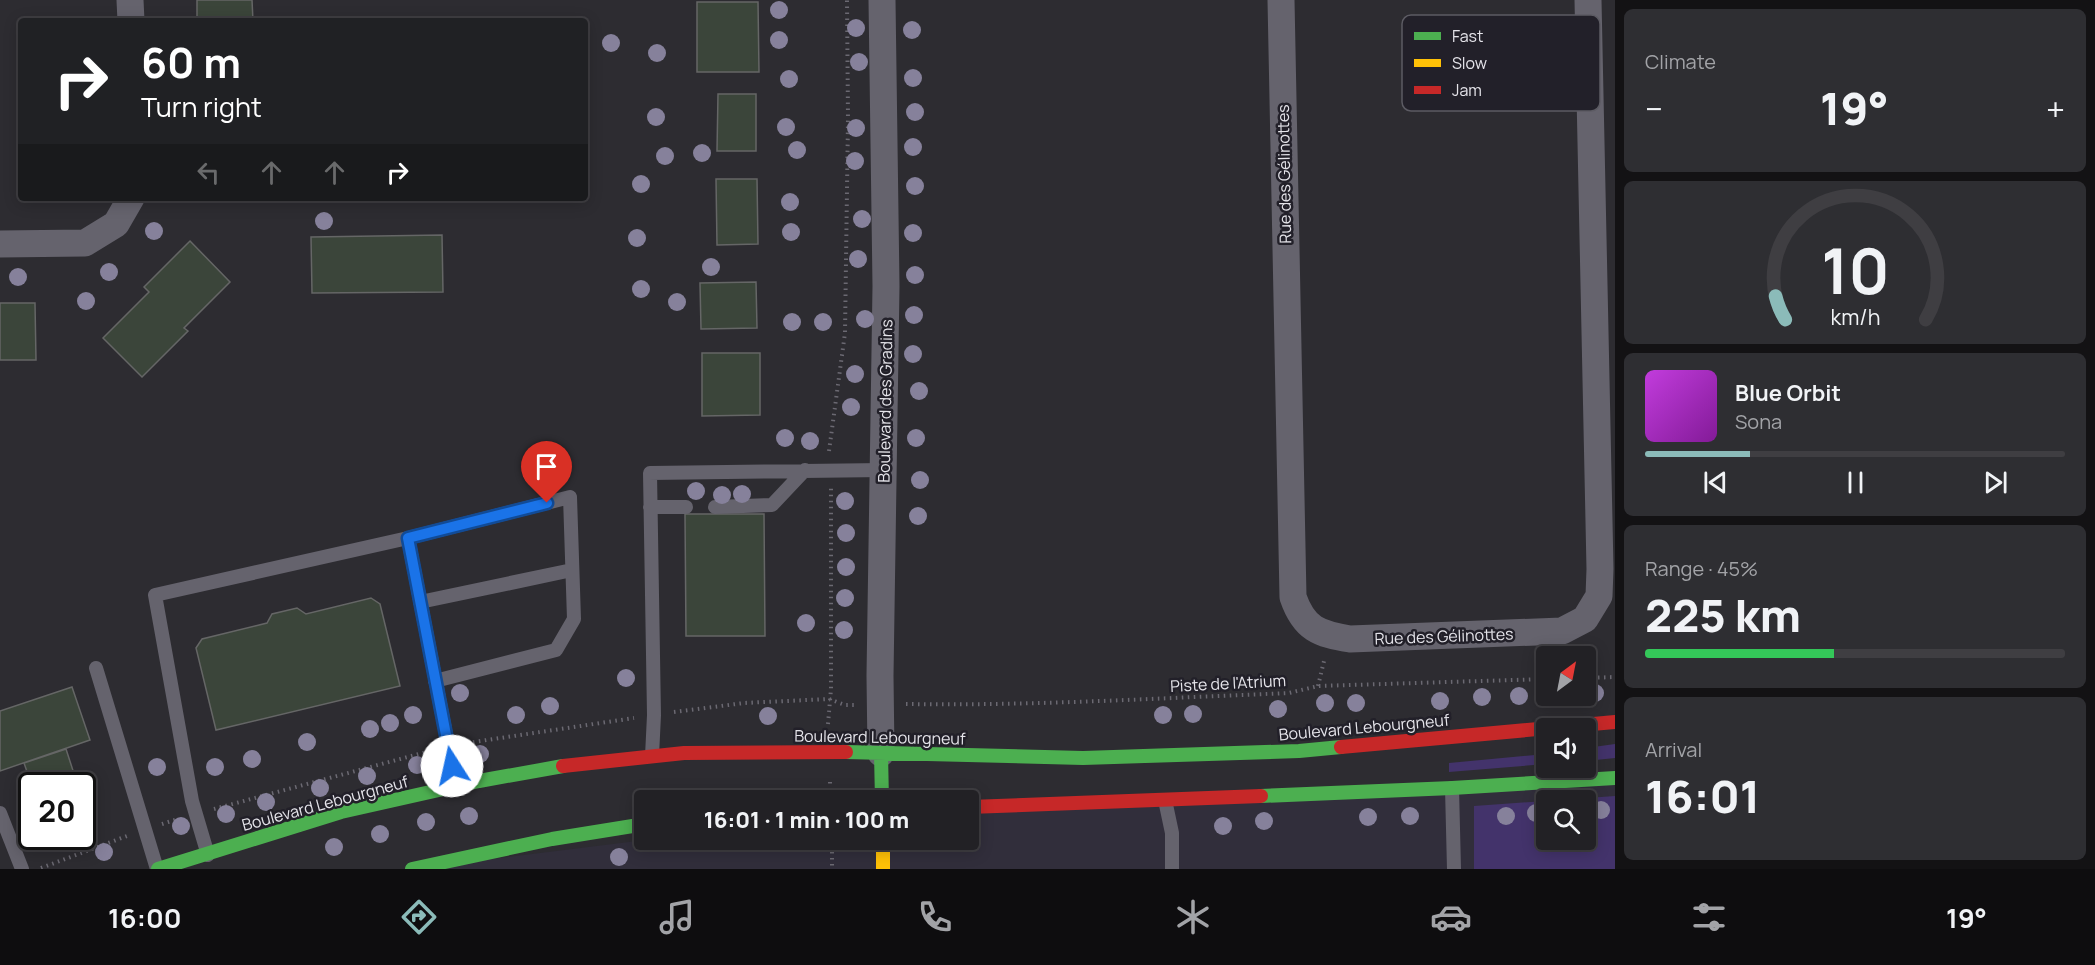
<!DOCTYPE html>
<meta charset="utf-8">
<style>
:root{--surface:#222125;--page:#2e2e32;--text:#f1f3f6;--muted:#a2a3a7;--line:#3f3e42;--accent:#8bbbb9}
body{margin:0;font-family:Manrope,sans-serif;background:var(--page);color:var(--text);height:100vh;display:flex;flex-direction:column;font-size:22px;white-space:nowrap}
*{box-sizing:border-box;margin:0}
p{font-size:20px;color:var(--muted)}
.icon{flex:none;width:33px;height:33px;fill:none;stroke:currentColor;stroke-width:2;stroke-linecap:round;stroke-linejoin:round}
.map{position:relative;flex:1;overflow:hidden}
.panel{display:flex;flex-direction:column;gap:9px;padding:9px;background:#131214;width:480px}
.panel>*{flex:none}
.hud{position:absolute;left:18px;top:18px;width:570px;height:183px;border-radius:6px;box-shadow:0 3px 15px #0003,0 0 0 2px var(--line);background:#202124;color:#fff;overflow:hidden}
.needle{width:39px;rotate:32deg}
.controls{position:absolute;left:1536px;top:646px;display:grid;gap:12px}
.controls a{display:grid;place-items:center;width:60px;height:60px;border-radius:6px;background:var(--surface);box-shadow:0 3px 15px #0003,0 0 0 2px var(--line);font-size:30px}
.speed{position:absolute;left:18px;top:772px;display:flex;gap:12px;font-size:30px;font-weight:700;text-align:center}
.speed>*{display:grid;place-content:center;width:78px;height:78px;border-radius:50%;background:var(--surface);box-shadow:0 3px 15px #0003,0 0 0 2px var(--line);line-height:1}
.speed .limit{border:3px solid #111;border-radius:9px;background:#fff;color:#111}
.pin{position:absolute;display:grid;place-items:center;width:51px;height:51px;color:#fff;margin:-62px -26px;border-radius:50% 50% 50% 0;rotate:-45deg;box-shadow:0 0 6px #0007}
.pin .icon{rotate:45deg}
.me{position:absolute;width:66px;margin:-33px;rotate:350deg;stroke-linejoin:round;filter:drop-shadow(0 0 4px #0008)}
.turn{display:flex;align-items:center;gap:21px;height:126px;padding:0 24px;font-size:27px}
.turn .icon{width:78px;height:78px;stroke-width:2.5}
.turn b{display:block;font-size:42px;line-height:51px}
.lanes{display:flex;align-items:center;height:57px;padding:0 24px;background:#0003;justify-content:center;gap:30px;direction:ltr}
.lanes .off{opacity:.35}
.big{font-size:45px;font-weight:800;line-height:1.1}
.panel .card{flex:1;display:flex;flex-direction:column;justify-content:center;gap:9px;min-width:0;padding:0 21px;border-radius:9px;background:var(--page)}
.panel .dial{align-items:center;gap:0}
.dial svg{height:156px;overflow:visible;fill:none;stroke:var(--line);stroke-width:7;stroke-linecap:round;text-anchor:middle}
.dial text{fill:var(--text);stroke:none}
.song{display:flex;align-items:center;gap:18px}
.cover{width:72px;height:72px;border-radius:9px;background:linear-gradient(135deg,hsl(290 70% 55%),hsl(290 70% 35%))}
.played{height:6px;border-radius:3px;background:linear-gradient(90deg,var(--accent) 25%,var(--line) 25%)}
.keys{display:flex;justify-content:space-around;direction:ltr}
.heat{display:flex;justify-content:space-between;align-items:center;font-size:33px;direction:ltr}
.charge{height:9px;border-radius:4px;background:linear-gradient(90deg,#34c759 45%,var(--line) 0)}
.trip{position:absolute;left:634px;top:790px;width:345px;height:60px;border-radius:6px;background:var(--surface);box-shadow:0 3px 15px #0003,0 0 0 2px var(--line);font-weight:800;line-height:60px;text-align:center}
.menu{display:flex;height:96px;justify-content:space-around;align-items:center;background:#0e0d0f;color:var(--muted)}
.menu .icon{width:42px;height:42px}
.menu .current{color:var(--accent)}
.menu b{font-size:27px;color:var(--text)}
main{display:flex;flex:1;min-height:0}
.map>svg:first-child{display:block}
.built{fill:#312e3b;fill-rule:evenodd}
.green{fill:#43336b;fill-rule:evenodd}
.building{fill:#3b453a;stroke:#656666;stroke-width:1.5}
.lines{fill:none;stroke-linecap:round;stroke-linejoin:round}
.path{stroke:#6b6972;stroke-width:4;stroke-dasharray:1.5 4.5;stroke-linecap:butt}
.lane{stroke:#65636d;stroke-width:14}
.street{stroke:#65636d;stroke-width:27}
.fast{stroke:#4caf50;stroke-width:14}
.slow{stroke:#ffc107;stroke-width:14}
.jam{stroke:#c62828;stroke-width:14}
.tree{fill:#86819b}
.route-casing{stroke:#114b97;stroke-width:15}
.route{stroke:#1a73e8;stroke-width:10}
.labels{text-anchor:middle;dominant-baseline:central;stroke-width:5;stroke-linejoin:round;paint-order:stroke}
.street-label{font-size:16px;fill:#e5e4ea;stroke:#222029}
.key{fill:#222029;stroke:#5c5b63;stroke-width:1.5}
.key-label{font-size:16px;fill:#e5e4ea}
</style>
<main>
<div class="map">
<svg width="1615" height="869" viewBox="0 0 1615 869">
<rect width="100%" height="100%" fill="#2d2c31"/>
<path class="built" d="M1615 778V869H412L645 840H969V807ZM1546 801H1586V840H1546Z"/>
<path class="green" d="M1615 744V758L1586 761V748Z
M1546 754V764L1449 772V763Z
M1615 796V869H1474V806ZM1546 801H1586V840H1546Z"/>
<path class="building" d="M197 0H252L253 21H197Z
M697 2H758L759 72H697Z
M17 28H21V158H18Z
M718 94H756V151H717Z
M716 179H757L758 244 717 245Z
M442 235 443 292 312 293 311 237Z
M190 241 230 282 184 328 188 331 142 377 103 338 149 292 144 287Z
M756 282 757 328 701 329 700 283Z
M0 303H35L36 360H0Z
M702 353H760V415L702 416Z
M685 514H764L765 636H686Z
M371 598 380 604 400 686 216 730 196 648 202 639 267 623 272 614 297 608 306 614Z
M72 687 90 740 0 771V711Z
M66 749 78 786H32L24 763Z"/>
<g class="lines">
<path class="path" d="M829 451 845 333 848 119 847 0
M1586 678 1615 677
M1318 686 1324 661
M906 704C1034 706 1161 698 1289 693L1318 686 1546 679
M674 712 744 703 829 699 845 705H854
M828 724 831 689V488
M467 743 634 718
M830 782 831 801
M214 809 430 751
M162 824 178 819
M832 840V869
M41 868 127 836"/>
<path class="lane" d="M650 507H686
M715 507 772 505 805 470
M408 538 456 786
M420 602 572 570
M96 668 157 869
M652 756 654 715 650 473 884 470
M1452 788 1454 869
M1165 800 1172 833V869
M0 813 22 869
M208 855 192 801 155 595 408 538 570 497 574 619 556 650 435 681"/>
<path class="street" d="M130 0 131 21
M1281 0 1293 597C1304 629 1319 634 1350 639L1562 631 1585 619 1599 596 1600 569 1588 0
M0 244 85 243 116 224 131 198
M881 753 880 676 886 286 882 0"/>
<path class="fast" d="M846 752 1083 758 1299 751 1341 747
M881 753 882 801
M1261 796 1452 788 1615 778
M158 869 341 812 479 781 563 766
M412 869 552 839 645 824"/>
<path class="slow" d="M883 840V869"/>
<path class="jam" d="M1341 747 1615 722
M563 766 684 753 846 752
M969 807 1261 796"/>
</g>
<g class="tree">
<circle cx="779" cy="10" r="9"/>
<circle cx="856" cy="28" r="9"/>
<circle cx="912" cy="30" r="9"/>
<circle cx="779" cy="40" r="9"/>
<circle cx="611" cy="43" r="9"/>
<circle cx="657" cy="53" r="9"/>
<circle cx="859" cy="62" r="9"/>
<circle cx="913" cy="78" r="9"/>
<circle cx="789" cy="79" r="9"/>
<circle cx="915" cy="112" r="9"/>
<circle cx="656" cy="117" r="9"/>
<circle cx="786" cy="127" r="9"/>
<circle cx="856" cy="128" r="9"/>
<circle cx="913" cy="147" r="9"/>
<circle cx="797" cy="150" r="9"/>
<circle cx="702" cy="153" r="9"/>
<circle cx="665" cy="156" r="9"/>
<circle cx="855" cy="161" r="9"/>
<circle cx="641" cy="184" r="9"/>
<circle cx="915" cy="186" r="9"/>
<circle cx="790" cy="202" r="9"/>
<circle cx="862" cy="219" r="9"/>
<circle cx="324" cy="221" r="9"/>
<circle cx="154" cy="231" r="9"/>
<circle cx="791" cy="232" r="9"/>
<circle cx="913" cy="233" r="9"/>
<circle cx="637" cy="238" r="9"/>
<circle cx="858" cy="259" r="9"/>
<circle cx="711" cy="267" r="9"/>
<circle cx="109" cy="272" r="9"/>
<circle cx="915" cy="275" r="9"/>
<circle cx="18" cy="277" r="9"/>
<circle cx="641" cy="289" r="9"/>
<circle cx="86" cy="301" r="9"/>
<circle cx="677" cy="302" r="9"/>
<circle cx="914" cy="315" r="9"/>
<circle cx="865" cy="319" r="9"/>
<circle cx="792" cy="322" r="9"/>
<circle cx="823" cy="322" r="9"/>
<circle cx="913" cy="354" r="9"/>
<circle cx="855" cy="374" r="9"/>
<circle cx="919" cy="391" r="9"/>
<circle cx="851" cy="407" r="9"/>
<circle cx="785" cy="438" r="9"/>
<circle cx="916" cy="438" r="9"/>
<circle cx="810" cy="441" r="9"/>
<circle cx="920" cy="480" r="9"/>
<circle cx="696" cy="491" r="9"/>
<circle cx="742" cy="494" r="9"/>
<circle cx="722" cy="495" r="9"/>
<circle cx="845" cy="501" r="9"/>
<circle cx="918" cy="516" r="9"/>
<circle cx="846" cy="533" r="9"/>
<circle cx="846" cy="567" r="9"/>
<circle cx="845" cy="598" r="9"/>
<circle cx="806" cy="623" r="9"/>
<circle cx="844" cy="630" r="9"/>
<circle cx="626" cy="678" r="9"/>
<circle cx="460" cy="693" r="9"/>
<circle cx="1595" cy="693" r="9"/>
<circle cx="1519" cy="696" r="9"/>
<circle cx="1482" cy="697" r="9"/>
<circle cx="1440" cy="701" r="9"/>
<circle cx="1325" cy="703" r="9"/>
<circle cx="1356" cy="703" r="9"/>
<circle cx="550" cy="706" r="9"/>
<circle cx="1278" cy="709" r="9"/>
<circle cx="1193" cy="714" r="9"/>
<circle cx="413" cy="715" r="9"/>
<circle cx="516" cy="715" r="9"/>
<circle cx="1163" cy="715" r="9"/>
<circle cx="768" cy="716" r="9"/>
<circle cx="390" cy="723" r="9"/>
<circle cx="370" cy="729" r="9"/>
<circle cx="307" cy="742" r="9"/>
<circle cx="480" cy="754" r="9"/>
<circle cx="252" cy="759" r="9"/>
<circle cx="417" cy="765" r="9"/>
<circle cx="157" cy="767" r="9"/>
<circle cx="215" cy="767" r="9"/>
<circle cx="367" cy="776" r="9"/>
<circle cx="320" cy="788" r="9"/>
<circle cx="266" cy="802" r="9"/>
<circle cx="1601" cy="810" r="9"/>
<circle cx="1536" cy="813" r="9"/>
<circle cx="226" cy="814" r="9"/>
<circle cx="469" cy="816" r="9"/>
<circle cx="1410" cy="816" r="9"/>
<circle cx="1506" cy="816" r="9"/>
<circle cx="1368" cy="817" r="9"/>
<circle cx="1264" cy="821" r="9"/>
<circle cx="426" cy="822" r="9"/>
<circle cx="181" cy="826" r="9"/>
<circle cx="1223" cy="826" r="9"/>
<circle cx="380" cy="834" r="9"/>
<circle cx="334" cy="847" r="9"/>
<circle cx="104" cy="852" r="9"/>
<circle cx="619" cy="857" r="9"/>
</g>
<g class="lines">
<defs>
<path id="route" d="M452 766 408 538 547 503"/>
</defs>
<use href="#route" class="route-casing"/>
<use href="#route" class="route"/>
</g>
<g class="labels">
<g class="street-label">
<text transform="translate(1284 174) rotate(-91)">Rue des Gélinottes</text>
<text transform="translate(885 401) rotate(-89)">Boulevard des Gradins</text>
<text transform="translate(1444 636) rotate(-2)">Rue des Gélinottes</text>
<text transform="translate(1228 683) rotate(-3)">Piste de l'Atrium</text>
<text transform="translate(1364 727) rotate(-5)">Boulevard Lebourgneuf</text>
<text transform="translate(880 737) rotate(1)">Boulevard Lebourgneuf</text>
<text transform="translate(325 803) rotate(-15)">Boulevard Lebourgneuf</text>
</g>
</g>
<rect x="1402" y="15" width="198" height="96" rx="9" class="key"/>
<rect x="1414" y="32" width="27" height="8" fill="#4caf50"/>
<rect x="1414" y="59" width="27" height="8" fill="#ffc107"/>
<rect x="1414" y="86" width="27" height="8" fill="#c62828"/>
<g class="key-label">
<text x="1452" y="42">Fast</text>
<text x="1452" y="69">Slow</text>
<text x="1452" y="96">Jam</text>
</g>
</svg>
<div class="controls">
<a><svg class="needle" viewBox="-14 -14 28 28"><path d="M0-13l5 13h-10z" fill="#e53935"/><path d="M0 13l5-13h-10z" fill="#a2a3a7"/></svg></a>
<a><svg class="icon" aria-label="sound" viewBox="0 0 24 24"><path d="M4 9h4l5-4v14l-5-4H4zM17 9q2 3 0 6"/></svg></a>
<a><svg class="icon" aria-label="search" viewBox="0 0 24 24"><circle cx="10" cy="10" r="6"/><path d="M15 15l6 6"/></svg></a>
</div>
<div class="speed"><div class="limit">20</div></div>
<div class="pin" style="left:547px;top:503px;background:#d93025"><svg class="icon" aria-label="arrive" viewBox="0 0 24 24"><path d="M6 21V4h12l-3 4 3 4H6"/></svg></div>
<svg class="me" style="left:452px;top:766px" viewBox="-20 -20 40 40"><circle r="19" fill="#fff"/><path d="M0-13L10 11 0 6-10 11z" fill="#1a73e8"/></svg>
<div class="trip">16:01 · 1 min · 100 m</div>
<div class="hud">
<div class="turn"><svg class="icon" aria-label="right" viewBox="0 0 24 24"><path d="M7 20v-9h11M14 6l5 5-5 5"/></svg><div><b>60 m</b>Turn right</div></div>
<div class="lanes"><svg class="icon off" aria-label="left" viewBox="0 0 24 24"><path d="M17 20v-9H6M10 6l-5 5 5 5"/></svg><svg class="icon off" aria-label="ahead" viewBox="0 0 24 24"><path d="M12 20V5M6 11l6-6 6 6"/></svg><svg class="icon off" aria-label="ahead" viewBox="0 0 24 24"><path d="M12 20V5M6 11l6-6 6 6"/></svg><svg class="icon" aria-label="right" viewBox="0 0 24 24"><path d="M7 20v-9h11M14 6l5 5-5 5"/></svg></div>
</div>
</div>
<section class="panel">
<div class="card"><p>Climate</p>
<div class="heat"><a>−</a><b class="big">19°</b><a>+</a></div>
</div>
<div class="card dial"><svg viewBox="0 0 100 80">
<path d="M14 69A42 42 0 1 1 86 69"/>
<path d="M14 69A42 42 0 0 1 9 57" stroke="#8bbbb9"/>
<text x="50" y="56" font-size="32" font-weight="700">10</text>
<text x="50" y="72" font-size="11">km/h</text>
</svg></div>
<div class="card">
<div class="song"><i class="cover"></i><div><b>Blue Orbit</b><p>Sona</p></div></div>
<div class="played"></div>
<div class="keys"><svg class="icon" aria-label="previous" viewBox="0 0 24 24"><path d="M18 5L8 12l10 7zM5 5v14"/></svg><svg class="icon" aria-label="pause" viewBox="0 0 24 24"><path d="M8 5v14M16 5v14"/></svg><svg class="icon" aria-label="next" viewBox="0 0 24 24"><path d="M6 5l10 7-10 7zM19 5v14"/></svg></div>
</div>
<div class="card"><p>Range · 45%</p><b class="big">225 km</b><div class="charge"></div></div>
<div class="card"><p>Arrival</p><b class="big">16:01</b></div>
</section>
</main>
<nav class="menu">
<b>16:00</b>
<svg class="icon current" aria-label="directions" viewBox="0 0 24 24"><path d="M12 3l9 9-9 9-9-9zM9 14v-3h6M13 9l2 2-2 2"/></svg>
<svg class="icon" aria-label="music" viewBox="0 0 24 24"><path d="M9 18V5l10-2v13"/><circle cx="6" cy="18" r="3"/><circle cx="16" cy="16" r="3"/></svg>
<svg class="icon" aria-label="phone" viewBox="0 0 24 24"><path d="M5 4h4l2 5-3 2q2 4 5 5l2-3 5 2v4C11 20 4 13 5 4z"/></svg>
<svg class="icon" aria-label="climate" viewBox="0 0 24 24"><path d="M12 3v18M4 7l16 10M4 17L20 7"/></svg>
<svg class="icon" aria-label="car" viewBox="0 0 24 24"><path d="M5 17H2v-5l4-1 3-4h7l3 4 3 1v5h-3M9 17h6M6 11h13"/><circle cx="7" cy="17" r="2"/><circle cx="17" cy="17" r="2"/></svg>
<svg class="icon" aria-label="filters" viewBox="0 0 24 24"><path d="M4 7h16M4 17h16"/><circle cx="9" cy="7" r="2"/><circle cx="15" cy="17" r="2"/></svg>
<b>19°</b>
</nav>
